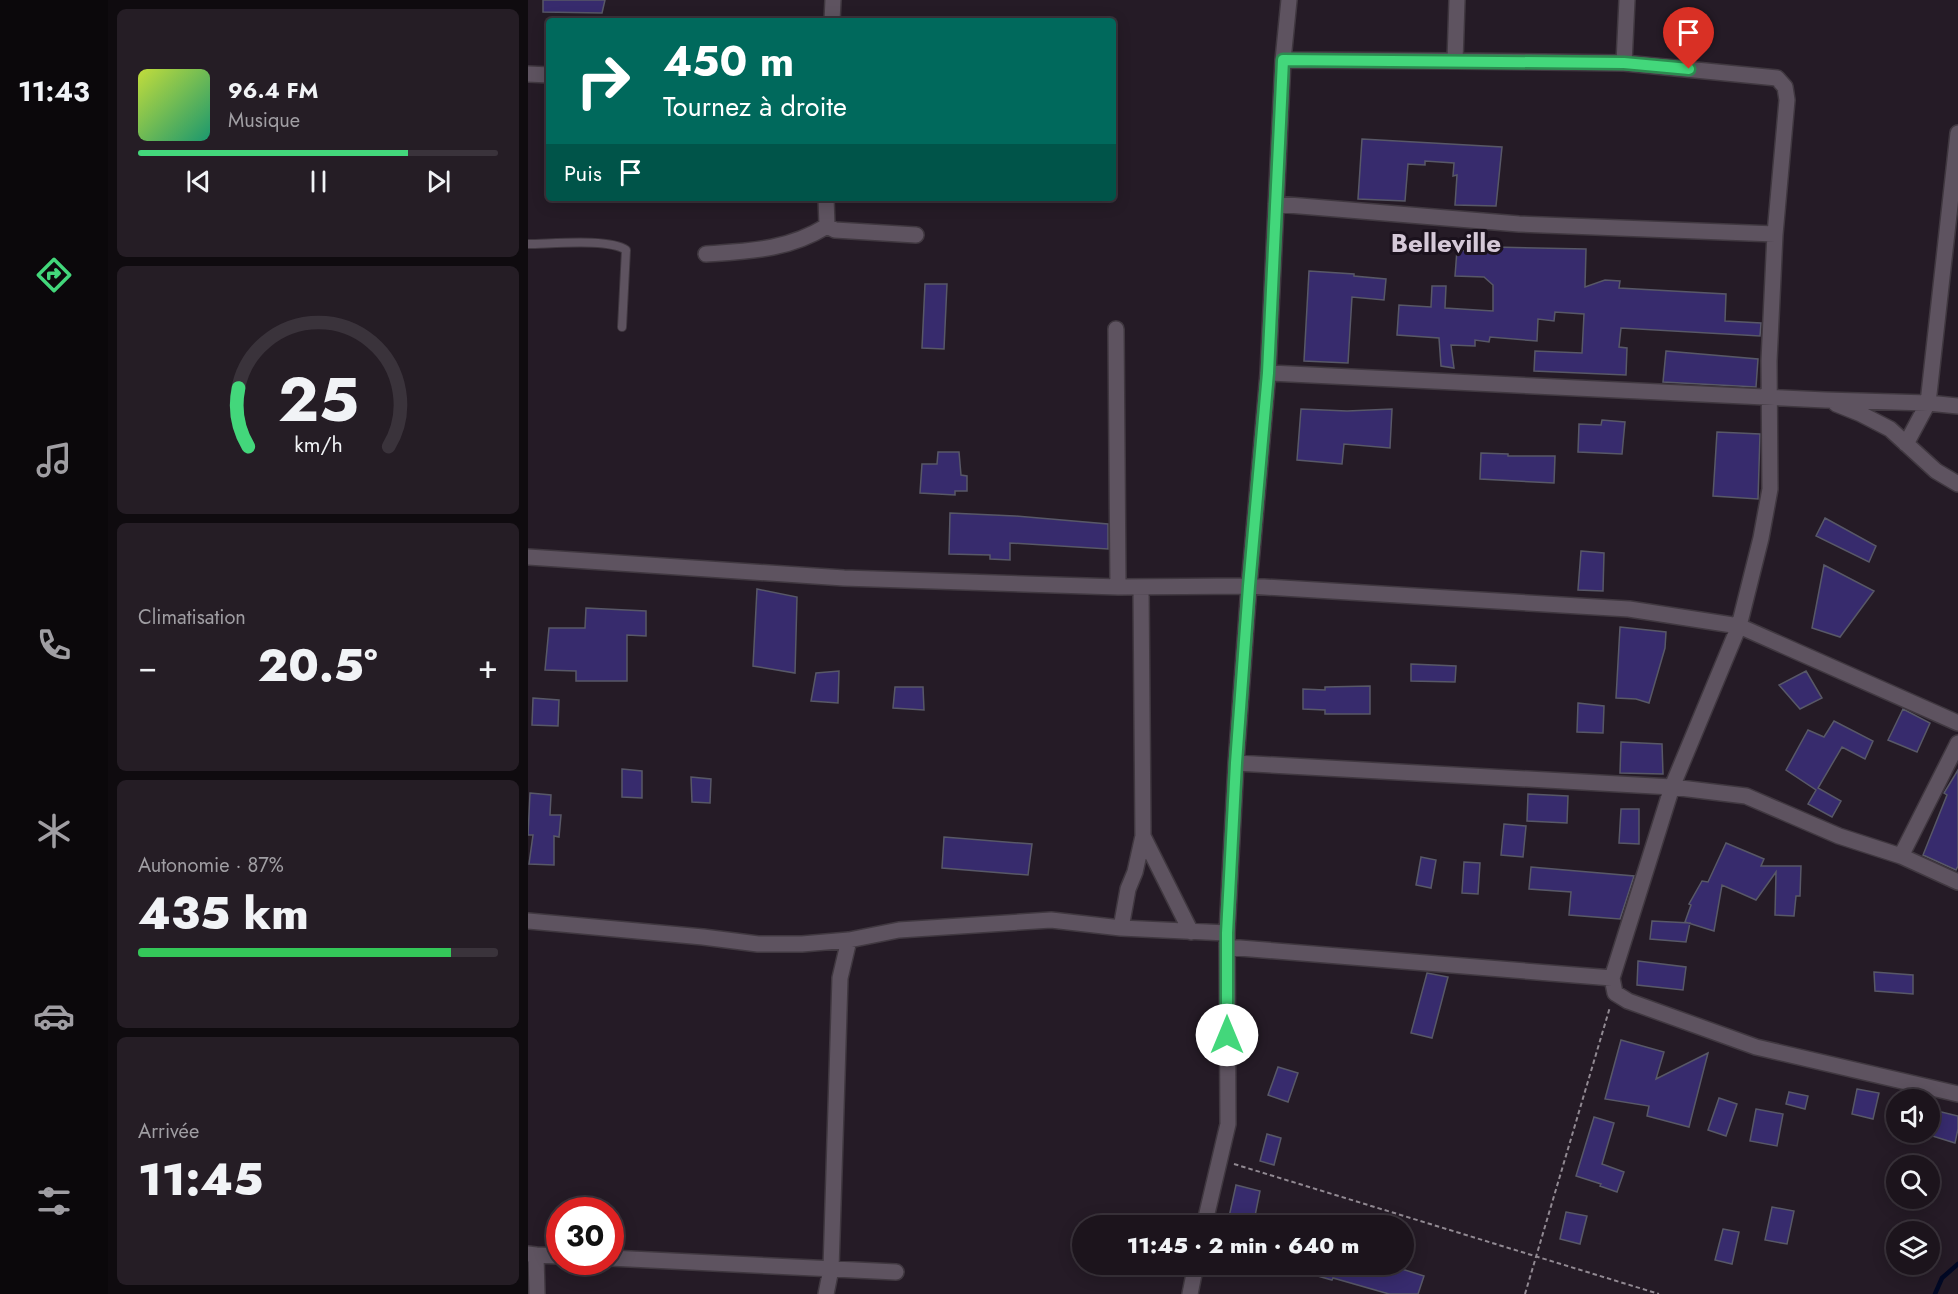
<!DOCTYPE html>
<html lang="fr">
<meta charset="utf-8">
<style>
:root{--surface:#1c141c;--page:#251d25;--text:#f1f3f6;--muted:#a09ea3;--line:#3a333b;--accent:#43d77b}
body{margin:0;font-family:Jost,sans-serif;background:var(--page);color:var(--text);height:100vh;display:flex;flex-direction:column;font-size:22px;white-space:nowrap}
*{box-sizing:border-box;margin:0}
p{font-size:20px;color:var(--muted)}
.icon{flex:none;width:33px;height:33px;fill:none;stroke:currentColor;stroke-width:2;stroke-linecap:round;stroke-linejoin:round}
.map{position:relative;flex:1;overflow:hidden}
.drawer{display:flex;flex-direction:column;gap:9px;padding:9px;background:#0f0b0f;width:420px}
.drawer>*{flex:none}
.hud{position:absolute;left:18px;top:18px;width:570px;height:183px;border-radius:6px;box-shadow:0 3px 15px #0003,0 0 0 2px var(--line);background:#00695c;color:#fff;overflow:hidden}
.controls{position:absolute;left:1358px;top:1089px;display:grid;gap:12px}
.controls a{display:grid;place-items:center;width:54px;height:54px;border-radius:50%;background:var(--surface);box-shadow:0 3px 15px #0003,0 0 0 2px var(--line);font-size:30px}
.speed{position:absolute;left:18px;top:1197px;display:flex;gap:12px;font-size:30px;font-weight:700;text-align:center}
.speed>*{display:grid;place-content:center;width:78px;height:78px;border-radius:50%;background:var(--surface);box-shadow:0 3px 15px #0003,0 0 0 2px var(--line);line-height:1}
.speed .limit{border:9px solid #d22;background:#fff;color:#111}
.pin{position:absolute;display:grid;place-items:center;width:51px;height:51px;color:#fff;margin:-62px -26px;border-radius:50% 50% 50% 0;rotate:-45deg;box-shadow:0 0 6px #0007}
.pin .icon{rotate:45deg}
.me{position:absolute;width:66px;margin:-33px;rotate:0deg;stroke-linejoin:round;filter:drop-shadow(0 0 4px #0008)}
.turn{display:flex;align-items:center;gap:21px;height:126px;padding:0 18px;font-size:27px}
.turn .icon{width:78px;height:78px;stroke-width:2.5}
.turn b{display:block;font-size:42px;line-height:51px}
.then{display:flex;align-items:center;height:57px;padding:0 18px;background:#0003;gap:12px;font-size:22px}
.big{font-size:45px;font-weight:800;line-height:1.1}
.drawer .widget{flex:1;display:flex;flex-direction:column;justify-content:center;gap:9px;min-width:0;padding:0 21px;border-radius:9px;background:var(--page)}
.drawer .dial{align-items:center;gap:0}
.dial svg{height:156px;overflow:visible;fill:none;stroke:var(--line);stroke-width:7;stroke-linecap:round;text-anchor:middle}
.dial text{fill:var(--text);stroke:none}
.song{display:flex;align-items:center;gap:18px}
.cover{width:72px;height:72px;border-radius:9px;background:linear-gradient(135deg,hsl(70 70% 55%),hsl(160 70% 35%))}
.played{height:6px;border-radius:3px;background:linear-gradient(90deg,var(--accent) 75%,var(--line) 75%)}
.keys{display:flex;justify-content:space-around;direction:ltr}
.heat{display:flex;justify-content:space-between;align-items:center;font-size:33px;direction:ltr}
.charge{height:9px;border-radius:4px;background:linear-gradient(90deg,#34c759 87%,var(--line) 0)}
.trip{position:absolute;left:544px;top:1215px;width:342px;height:60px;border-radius:30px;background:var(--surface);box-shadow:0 3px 15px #0003,0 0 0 2px var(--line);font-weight:800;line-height:60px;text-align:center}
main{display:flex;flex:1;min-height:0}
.menu{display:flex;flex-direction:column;width:108px;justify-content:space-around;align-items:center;background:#0b080b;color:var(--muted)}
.menu .icon{width:42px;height:42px}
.menu .active{color:var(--accent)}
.menu b{font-size:27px;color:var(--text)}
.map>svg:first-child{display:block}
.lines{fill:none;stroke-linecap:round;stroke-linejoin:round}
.stream{stroke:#000824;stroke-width:4.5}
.building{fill:#372b6d;stroke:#585867;stroke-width:1.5}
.lane-casing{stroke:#403840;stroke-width:10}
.street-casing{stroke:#403840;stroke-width:18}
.path{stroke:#918992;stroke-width:2;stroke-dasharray:4.5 3;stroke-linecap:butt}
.lane{stroke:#5e5360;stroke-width:8}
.street{stroke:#5e5360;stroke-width:15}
.route-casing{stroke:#2c8c50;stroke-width:15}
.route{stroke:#43d77b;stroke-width:10}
.labels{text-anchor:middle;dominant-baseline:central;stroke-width:6;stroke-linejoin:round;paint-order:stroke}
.neighbourhood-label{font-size:26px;font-weight:bold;fill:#d5c9d8;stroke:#1b121d}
</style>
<main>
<nav class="menu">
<b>11:43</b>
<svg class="icon active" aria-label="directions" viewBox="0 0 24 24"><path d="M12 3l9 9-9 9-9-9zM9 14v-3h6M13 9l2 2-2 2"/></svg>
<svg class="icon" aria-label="music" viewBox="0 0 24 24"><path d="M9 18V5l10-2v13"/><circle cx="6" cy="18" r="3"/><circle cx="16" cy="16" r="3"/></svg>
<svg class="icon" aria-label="phone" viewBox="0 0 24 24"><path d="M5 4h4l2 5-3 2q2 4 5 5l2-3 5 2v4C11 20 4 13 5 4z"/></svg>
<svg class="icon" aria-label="climate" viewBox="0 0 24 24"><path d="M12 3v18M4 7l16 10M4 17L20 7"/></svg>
<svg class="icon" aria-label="car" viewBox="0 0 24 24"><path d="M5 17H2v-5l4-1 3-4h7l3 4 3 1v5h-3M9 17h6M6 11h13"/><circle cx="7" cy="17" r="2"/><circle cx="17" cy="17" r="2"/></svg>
<svg class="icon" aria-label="filters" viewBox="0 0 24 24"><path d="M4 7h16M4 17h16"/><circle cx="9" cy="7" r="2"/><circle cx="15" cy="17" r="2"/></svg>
</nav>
<section class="drawer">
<div class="widget">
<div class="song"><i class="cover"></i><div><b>96.4 FM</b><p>Musique</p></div></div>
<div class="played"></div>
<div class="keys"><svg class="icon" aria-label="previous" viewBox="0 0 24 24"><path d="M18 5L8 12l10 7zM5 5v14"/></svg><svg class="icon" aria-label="pause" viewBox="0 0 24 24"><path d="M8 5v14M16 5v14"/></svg><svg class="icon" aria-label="next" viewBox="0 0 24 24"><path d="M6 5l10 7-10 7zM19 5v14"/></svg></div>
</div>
<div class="widget dial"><svg viewBox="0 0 100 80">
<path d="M14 69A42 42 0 1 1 86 69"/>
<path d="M14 69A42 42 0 0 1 9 39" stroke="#43d77b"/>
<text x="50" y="56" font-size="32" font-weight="700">25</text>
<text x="50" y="72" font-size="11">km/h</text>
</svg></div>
<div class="widget"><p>Climatisation</p>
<div class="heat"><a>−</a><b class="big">20.5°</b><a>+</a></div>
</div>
<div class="widget"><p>Autonomie · 87%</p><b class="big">435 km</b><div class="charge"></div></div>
<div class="widget"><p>Arrivée</p><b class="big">11:45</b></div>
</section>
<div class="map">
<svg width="1430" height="1294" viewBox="0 0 1430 1294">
<rect width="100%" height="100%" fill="#251b26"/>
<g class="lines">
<path class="stream" d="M1407 1294 1414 1278 1430 1264"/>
</g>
<path class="building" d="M15 0H77L74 13 15 12Z
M834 139 974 147 968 206 927 205 929 175 925 176 926 163 897 161V165L880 164 877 201 830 199Z
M966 247 1058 249 1057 287 1077 280 1092 281 1091 288 1198 294 1197 321 1233 323 1232 336 1093 328 1091 347 1099 348 1098 375 1006 371 1007 351 1054 353 1056 314 1027 312 1026 321 1010 319 1009 341 962 337 961 342 947 340V346L923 345 926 368 913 366 911 338 869 335 871 305 903 307 904 286H918L917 308 965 311V285L956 277 927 276 929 250 965 253Z
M781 271 826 274V276L858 279 856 300 824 297 820 363 776 361Z
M397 284H419L416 349 394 348Z
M1138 351 1230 359 1228 387 1135 382Z
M773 409 819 411 864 409 862 448 816 444 814 464 769 460Z
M1074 420 1097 422 1094 454 1050 452 1051 424 1073 425Z
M1189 432 1232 434 1230 499 1185 496Z
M410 452H431L433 475 439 476V491H427V495L392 493 394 464H409Z
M953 453 980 454V456H1027L1026 483 952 479Z
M422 513 487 516 580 524V549L482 543V560L462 559V555L421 554Z
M1297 518 1348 546 1341 562 1288 536Z
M1053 551 1076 553 1075 591 1050 590Z
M1296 565 1346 591 1312 637 1284 628Z
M229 589 269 597 267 673 225 666Z
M58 608 118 611V636L99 635V681H48V671L17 670 21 628H57Z
M1092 627 1138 632 1137 648 1121 703 1108 699 1088 698Z
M883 664 928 666 927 682 883 681Z
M311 671 310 703 283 701 288 673Z
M1278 671 1294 698 1272 709 1251 685Z
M842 686V714H797V710L775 709V689L797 690V687Z
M367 687H395L396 710 365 708Z
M5 698 31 700 30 726 4 725Z
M1050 703 1076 706 1075 733 1049 732Z
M1375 709 1402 723 1389 752 1360 740Z
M1306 721 1345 741 1337 759 1314 747 1290 788 1313 801 1304 817 1280 804 1288 790 1258 770 1280 730 1296 737Z
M1093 742 1134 744 1135 774 1092 773Z
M94 769 114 771V798L94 797Z
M1430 770V866L1428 870 1395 855 1419 795 1416 793Z
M163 777 183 779 182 803 164 802Z
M2 793 23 795 22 815H33L31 837 26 836V865L1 864 5 835H0Z
M1000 794 1040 796 1039 823 999 821Z
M1093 809H1111V844L1091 843Z
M976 824 998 826 995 857 973 855Z
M416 837 504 844 500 875 414 868Z
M1198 843 1236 859 1233 866H1273L1272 896H1268L1266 916 1247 915 1248 872 1228 900 1194 885 1186 931 1157 922 1163 905 1161 904 1174 881 1180 882Z
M893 857 908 860 903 888 888 885Z
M936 862 952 863 950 894 934 893Z
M1003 867 1106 876 1092 919 1041 915 1043 892 1001 889Z
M1124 921 1162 923 1158 942 1122 939Z
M1110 961 1158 967 1155 990 1109 985Z
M1346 972 1385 975V994L1347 991Z
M899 973 920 977 904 1038 883 1033Z
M1093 1040 1136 1052 1128 1079 1180 1053 1161 1127 1119 1116 1121 1106 1077 1099Z
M750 1067 770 1073 760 1102 740 1095Z
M1329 1089 1351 1093 1345 1119 1324 1114Z
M1261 1092 1280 1096 1277 1109 1258 1104Z
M1191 1098 1209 1104 1198 1136 1180 1130Z
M1228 1109 1255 1114 1249 1146 1222 1141Z
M1401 1109 1430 1116V1129L1427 1143 1401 1135Z
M1066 1117 1086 1123 1074 1164 1096 1172 1089 1192 1072 1186 1073 1184 1048 1176Z
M739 1134 753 1138 746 1165 732 1161Z
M708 1185 732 1191 725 1226H699Z
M1244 1207 1266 1211 1259 1244 1237 1240Z
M1038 1212 1059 1216 1052 1244 1032 1239Z
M1195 1229 1211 1232 1204 1264 1187 1260Z
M761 1264H858L896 1276 890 1294H861L805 1278 804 1280 761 1268Z"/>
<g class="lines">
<defs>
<path id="lane" d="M0 244C22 244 82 238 98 250L94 327"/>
<path id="street" d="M304 21 305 0
M755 60 927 61 929 0
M927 61 1096 63 1249 78 1257 87 1259 100 1247 234 1241 361 1242 489 1233 538 1211 626 1144 787 1084 978 1087 993 1100 1001 1228 1047 1430 1094
M1096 63 1099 0
M0 74 21 75
M298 198 299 226 307 230 388 235
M748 204 991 224 1247 234
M178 254C223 251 260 250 299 226
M588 329 590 587
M740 373 1297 400 1400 403 1430 406
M1308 404 1333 414 1362 429 1408 471 1430 484
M1378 444 1400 403 1430 133
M0 557 316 578 590 587 721 586 1101 609 1211 626 1430 723
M613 587 615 836 663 932
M1430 743 1373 856 1430 882
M708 763 1144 787 1218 796 1311 836 1373 856
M0 921 175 937 230 944H274L321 940 371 930 523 920 593 928 699 933
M593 928 600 889 607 872 615 836
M699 947 1084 978
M676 1226 700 1124 699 933 708 763 721 586 740 373 755 60 761 0
M0 1254 8 1255 9 1294
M8 1255 32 1256
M82 1258 368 1272
M298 1294 303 1269 312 978 321 940
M662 1294 668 1264"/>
</defs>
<use href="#lane" class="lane-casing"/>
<use href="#street" class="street-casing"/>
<path class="path" d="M706 1164 1131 1294
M997 1294 1082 1007"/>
<use href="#lane" class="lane"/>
<use href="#street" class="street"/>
</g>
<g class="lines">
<defs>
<path id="route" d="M699 1035V933L708 763 721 586 740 373 755 60 1096 63 1161 69"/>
</defs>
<use href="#route" class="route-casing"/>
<use href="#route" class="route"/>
</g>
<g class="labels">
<g class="neighbourhood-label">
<text x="918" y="243">Belleville</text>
</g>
</g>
</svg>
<div class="controls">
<a><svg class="icon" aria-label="sound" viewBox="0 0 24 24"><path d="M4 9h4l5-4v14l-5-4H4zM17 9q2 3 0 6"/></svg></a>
<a><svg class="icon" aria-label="search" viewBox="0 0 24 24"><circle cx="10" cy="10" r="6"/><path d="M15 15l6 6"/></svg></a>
<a><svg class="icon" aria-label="layers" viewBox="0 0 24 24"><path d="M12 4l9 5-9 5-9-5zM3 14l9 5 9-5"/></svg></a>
</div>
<div class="speed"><div class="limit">30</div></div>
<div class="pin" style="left:1161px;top:69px;background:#d93025"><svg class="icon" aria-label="arrive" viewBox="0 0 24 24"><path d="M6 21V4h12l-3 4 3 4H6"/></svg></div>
<svg class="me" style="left:699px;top:1035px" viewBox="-20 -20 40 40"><circle r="19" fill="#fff"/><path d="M0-13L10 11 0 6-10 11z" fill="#43d77b"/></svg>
<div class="trip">11:45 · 2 min · 640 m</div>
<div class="hud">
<div class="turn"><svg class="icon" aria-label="right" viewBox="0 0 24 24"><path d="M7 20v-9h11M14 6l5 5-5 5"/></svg><div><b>450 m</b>Tournez à droite</div></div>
<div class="then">Puis<svg class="icon" aria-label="arrive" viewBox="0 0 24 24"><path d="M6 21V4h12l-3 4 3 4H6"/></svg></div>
</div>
</div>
</main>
